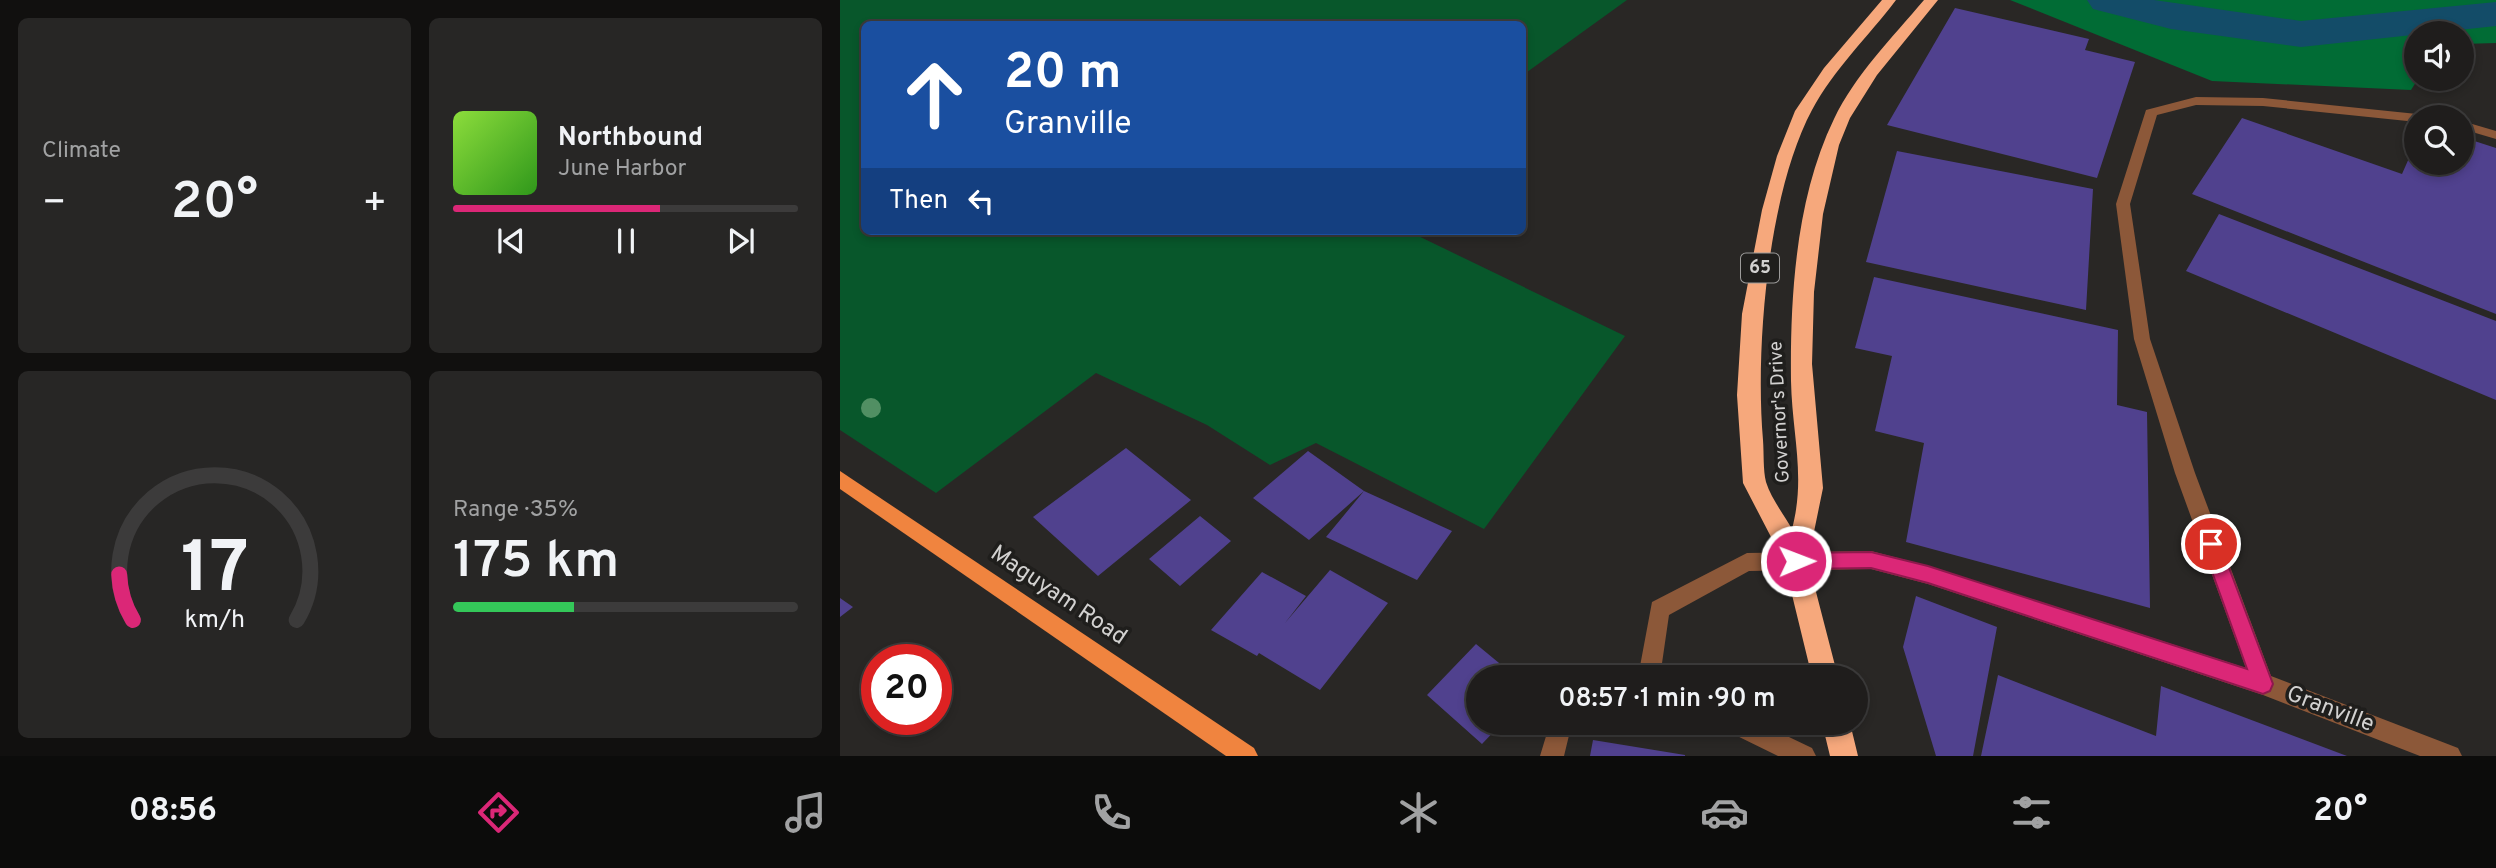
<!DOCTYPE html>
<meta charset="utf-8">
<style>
:root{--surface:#1f1d1c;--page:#272625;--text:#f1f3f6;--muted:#a1a2a3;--line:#3c3b3b;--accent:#db2777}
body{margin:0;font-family:Overpass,sans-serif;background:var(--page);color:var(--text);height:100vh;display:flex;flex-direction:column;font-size:26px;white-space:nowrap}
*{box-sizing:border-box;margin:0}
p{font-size:23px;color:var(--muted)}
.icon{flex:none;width:38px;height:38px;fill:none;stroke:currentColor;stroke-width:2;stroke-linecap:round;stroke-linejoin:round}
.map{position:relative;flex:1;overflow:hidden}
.side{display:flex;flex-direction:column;gap:18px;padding:18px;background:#11100f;width:840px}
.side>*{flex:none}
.guide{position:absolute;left:21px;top:21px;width:665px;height:214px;border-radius:10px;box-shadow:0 4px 10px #0003,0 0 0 2px var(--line);background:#1a4fa0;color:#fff;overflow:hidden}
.tools{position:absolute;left:1564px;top:21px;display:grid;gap:14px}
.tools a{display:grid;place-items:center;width:70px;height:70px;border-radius:50%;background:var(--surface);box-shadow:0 4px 10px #0003,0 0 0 2px var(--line);font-size:35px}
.speed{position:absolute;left:21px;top:644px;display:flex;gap:14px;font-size:35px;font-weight:700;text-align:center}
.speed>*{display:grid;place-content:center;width:91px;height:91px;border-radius:50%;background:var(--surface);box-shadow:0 4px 10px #0003,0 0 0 2px var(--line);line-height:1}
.speed .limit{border:10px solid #d22;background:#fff;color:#111}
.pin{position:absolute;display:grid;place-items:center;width:60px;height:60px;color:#fff;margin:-30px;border:4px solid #fff;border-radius:50%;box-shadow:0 2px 7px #0007}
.me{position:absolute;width:77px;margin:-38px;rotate:89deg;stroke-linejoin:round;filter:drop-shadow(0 0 5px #0008)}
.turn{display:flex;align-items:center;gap:24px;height:147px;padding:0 28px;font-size:32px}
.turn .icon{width:91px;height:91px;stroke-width:2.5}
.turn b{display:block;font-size:49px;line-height:60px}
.then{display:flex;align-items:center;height:66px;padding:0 28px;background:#0003;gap:14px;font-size:26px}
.big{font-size:52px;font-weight:600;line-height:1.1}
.side .widget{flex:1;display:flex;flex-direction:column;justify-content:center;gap:10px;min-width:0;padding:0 24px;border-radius:10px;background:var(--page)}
.side .dial{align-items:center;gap:0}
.dial svg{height:182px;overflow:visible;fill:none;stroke:var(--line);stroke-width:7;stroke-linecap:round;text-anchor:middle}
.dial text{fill:var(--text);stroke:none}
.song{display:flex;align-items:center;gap:21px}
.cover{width:84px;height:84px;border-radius:10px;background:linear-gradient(135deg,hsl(90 70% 55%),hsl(110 70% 35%))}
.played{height:7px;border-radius:4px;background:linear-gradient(90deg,var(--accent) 60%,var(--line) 60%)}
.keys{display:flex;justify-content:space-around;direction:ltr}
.heat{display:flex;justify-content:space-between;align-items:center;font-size:38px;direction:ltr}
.charge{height:10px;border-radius:5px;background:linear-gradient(90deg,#34c759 35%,var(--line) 0)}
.side .tiles{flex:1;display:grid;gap:18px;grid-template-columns:repeat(2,1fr)}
.trip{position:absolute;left:626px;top:665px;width:402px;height:70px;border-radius:35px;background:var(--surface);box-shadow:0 4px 10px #0003,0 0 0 2px var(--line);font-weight:600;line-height:70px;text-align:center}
.menu{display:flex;height:112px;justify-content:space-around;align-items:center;background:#0c0c0b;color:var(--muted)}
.menu .icon{width:49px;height:49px}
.menu .current{color:var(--accent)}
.menu b{font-size:32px;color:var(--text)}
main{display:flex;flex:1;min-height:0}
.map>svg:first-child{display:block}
.green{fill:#08572b}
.forest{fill:#016c35}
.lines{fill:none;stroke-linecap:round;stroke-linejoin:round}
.river{fill:#134c68;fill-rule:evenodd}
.building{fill:#50418e}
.minor{fill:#8c5839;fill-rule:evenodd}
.major{fill:#f0843f;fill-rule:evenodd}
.highway{fill:#f6a87c;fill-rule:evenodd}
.tree{fill:#518f63}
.route{fill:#db2777;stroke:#8e194d;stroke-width:2}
.labels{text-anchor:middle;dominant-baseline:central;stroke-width:7;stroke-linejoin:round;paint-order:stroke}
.shield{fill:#1f1e1c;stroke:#9c9b9a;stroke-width:2}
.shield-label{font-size:18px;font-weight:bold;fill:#d2d1d0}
.street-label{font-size:19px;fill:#d2d1d0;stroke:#1f1e1c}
.near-street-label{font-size:23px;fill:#d2d1d0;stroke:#1f1e1c}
</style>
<main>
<section class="side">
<div class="tiles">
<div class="widget"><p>Climate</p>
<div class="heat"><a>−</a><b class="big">20°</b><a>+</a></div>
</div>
<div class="widget">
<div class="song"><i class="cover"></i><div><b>Northbound</b><p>June Harbor</p></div></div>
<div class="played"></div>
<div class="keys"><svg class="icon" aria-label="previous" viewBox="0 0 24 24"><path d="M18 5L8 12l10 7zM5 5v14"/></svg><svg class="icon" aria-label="pause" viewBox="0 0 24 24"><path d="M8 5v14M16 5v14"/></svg><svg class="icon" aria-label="next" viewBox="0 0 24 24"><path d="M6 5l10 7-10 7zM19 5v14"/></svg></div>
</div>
<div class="widget dial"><svg viewBox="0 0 100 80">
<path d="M14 69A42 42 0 1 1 86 69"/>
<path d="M14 69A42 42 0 0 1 8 49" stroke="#db2777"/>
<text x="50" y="56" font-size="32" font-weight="700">17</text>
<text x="50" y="72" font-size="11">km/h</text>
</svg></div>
<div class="widget"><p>Range · 35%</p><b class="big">175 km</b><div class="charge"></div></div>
</div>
</section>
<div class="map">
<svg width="1656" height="756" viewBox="0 0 1656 756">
<rect width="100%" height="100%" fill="#292725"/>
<path class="green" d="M0 0H787L683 75 682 24H24V231H568L785 336 644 529 476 443 430 465 367 425 256 373 96 493 0 430Z"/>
<path class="forest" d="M1170 0H1656V43L1622 44V33H1577L1578 79 1571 90 1372 81Z"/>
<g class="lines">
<path class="river" d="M1247 0H1314L1461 21 1656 2V26L1461 47 1331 29 1253 9Z"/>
</g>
<path class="building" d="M1115 8 1249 39 1245 50 1295 62 1257 178 1047 125Z
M1402 118 1562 174 1577 140V163H1622V137L1656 148V314L1352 194Z
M1057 151 1253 189 1246 310 1026 262Z
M1379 214 1656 321V400L1346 271Z
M1034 277 1278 330 1277 405 1307 412 1310 608 1066 542 1084 443 1035 431 1052 356 1015 348Z
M286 448 351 500 258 576 193 517Z
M468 451 524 491 612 531 577 580 486 537 524 491 469 540 413 498Z
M360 516 391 541 340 586 309 559Z
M490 570 548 603 480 690 419 653 417 656 371 630 422 572 466 596 445 623Z
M1076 596 1157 627 1133 756H1096L1063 647Z
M0 598 13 607 0 617Z
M636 644 676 677H639V723H662L642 744 587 695Z
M1158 675 1316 736 1321 686 1507 756H1141Z
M753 740 845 755V756H750Z"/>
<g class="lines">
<path class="minor" d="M1356 97 1423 98 1577 114 1583 117H1577V122L1423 106 1356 105 1317 115 1290 204 1310 339 1355 473 1431 676 1618 748 1622 756H1580L1423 695 1088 584 1031 569 909 571 829 615 820 677H798L812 602 907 553 1031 551 1088 566 1406 668 1335 473 1294 339 1276 204 1306 110Z
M1622 121 1656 131V139L1622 129Z
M710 723H732L724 756H700Z
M884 723H920L972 748 976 756H938L887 731Z"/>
<path class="major" d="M0 471 414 748 418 756H386L0 489Z"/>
<path class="highway" d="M1042 0H1056C1028 37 994 69 972 110 928 192 915 348 923 440 924 453 923 470 926 482 931 498 944 515 952 529 966 476 952 434 951 381 950 296 956 197 994 119 1015 75 1052 38 1084 0H1098L1037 75 1010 118 999 145 983 214 974 292 972 364 983 488 968 561 998 677H972L944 562 903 483 897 395 902 314 922 210 937 156 955 111 984 68Z
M982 723H1010L1018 756H990Z"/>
</g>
<circle class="tree" cx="31" cy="408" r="10"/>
<path class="route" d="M1371 535 1378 538 1380 544 1433 684 1430 691 1423 694 1088 583 1031 568 956 569 950 567 947 561 950 555 956 553 1031 552 1088 566 1407 669 1362 544 1365 538Z"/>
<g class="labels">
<rect class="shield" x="901" y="253.5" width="38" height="29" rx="5"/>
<g class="shield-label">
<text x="920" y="268">65</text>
</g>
<g class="street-label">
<text transform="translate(940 412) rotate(-93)">Governor's Drive</text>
</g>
<g class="near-street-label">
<text transform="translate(218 596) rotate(34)">Maguyam Road</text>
<text transform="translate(1490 710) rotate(21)">Granville</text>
</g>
</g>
</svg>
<div class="tools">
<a><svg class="icon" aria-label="sound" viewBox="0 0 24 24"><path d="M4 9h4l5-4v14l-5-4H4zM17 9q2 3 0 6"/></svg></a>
<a><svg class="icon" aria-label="search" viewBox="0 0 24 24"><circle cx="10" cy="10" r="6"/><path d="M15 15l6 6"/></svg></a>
</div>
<div class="speed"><div class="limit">20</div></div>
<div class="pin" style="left:1371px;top:544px;background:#d93025"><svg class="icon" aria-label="arrive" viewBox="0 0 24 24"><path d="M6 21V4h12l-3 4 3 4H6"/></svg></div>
<svg class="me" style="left:956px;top:561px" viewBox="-20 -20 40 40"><circle r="17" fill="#db2777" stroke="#fff" stroke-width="3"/><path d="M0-11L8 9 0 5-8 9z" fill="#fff"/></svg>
<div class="trip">08:57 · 1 min · 90 m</div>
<div class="guide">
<div class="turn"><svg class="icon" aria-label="ahead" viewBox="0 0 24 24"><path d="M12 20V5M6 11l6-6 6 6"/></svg><div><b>20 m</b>Granville</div></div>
<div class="then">Then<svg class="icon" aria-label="left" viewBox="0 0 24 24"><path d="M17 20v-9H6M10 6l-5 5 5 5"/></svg></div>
</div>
</div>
</main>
<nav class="menu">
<b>08:56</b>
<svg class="icon current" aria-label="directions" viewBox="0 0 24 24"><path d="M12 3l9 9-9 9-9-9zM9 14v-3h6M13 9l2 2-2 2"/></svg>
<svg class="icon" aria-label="music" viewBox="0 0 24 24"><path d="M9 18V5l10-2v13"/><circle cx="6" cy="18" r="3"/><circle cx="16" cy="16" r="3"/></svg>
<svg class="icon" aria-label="phone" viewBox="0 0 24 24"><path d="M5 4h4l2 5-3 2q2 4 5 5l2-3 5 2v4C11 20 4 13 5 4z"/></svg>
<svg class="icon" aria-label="climate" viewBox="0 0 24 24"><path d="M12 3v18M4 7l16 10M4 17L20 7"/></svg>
<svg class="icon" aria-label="car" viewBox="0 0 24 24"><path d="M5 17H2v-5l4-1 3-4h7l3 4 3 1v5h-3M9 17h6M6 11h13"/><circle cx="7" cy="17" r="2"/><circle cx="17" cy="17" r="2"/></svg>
<svg class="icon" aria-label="filters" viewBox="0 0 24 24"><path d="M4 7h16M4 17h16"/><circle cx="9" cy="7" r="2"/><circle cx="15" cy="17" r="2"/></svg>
<b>20°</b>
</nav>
